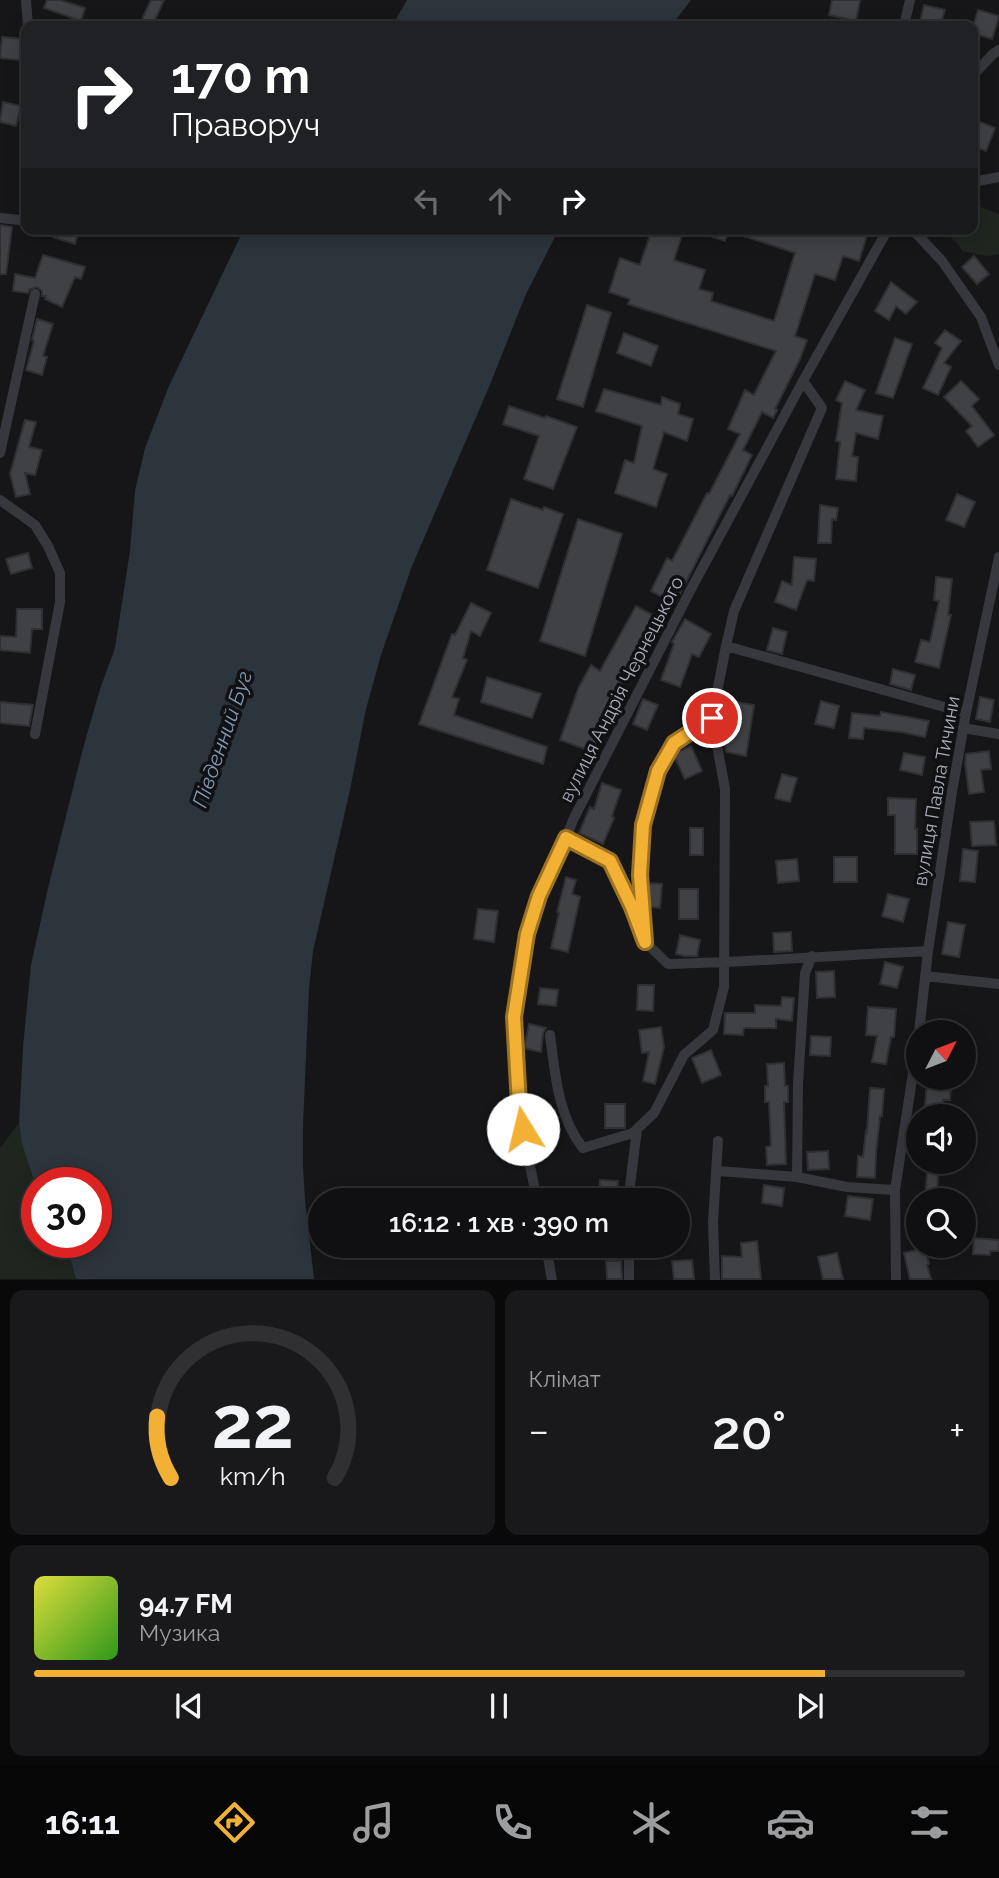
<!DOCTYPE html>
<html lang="uk">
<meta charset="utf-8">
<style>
:root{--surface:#101012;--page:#19191b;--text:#f1f3f6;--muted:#9c9d9f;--line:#303032;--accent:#f2b134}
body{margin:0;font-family:Raleway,sans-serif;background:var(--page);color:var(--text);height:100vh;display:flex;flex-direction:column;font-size:26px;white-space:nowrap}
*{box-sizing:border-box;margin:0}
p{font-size:23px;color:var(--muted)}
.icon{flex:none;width:38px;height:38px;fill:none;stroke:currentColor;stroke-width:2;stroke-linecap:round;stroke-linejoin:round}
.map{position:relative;height:1280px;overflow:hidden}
.panel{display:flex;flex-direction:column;gap:10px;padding:10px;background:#09090a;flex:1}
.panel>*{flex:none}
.hud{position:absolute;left:21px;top:21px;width:957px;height:214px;border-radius:14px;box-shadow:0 4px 18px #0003,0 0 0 2px var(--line);background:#202124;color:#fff;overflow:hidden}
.needle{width:46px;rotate:48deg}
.tools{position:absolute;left:906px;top:1020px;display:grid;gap:14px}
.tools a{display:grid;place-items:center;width:70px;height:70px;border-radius:50%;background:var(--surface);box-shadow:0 4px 18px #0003,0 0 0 2px var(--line);font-size:35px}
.speed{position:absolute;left:21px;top:1167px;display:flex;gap:14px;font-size:35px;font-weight:700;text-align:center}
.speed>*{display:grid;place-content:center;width:91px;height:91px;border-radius:50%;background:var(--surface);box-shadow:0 4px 18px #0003,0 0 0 2px var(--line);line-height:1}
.speed .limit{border:10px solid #d22;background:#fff;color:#111}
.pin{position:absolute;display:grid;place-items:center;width:60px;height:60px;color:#fff;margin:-30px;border:4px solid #fff;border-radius:50%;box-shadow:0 2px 7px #0007}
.me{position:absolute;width:77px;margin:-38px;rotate:351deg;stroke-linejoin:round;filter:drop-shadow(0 0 5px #0008)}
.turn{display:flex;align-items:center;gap:24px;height:147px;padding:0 35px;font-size:32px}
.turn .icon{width:91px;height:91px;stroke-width:2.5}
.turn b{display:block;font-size:49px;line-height:60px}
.lanes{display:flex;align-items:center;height:66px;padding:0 35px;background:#0003;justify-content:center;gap:35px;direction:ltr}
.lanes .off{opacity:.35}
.big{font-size:52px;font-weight:600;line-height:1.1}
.panel .tile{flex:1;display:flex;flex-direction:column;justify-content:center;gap:10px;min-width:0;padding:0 24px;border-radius:14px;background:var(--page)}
.panel .dial{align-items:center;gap:0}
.dial svg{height:182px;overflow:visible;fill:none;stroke:var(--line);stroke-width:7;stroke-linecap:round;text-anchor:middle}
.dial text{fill:var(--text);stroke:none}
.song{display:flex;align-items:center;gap:21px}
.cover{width:84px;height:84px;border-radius:10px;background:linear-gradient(135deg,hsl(60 70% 55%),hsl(110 70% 35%))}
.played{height:7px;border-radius:4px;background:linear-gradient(90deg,var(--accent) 85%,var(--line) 85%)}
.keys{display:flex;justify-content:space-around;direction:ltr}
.heat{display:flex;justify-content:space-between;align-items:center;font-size:38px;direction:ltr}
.panel .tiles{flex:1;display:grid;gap:10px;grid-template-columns:1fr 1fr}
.tile:last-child{grid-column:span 2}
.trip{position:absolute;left:308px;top:1188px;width:382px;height:70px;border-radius:35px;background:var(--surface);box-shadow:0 4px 18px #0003,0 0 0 2px var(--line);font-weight:600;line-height:70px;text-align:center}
.tab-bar{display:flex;height:112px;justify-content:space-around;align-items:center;background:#060607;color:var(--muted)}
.tab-bar .icon{width:49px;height:49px}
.tab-bar .active{color:var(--accent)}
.tab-bar b{font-size:32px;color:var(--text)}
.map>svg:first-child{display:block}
.green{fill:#1e261f}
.water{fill:#2c353c}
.building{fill:#404145;stroke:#303034;stroke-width:2}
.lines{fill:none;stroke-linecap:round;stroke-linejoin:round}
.street{stroke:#37383d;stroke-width:10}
.route-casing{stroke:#9d7322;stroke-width:18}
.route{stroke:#f2b134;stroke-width:12}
.labels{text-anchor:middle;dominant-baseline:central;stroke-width:7;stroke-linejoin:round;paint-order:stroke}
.street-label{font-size:19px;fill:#a8adb8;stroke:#111113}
.water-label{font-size:21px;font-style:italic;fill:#7f9bb3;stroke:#111113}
</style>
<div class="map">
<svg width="999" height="1280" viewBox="0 0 999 1280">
<rect width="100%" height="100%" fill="#161618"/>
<path class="green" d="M973 204 999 214V254L987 256 962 251 958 244 941 229H973Z
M19 1123 22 1144 37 1190V1242L63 1243 70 1258 76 1279H0V1148Z"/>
<path class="water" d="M407 0H691L671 26H392Z
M244 229H559L526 294 489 387 412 566 381 655 366 709 350 790 313 951 309 988 303 1125V1166L305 1200 314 1279H76L70 1258 63 1243 96 1242V1183H37V1190L22 1144 19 1123 23 1047 31 965 48 888 82 752 100 689 115 648 130 551 135 491 145 448 169 386Z"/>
<path class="building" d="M47 0H60L85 8 81 21 44 8Z
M151 0H164L152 26H139Z
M832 0H860L856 21 829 15Z
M924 5 945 10 940 26H919Z
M978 10 999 16 992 39 973 33V27Z
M2 37 26 39V61L0 58Z
M3 102 21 106 16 126 0 122Z
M973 119 995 128 986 151 973 146Z
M0 225 12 227 6 274H0Z
M55 229H79L75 244 53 237Z
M652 229H684L674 260 705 270 699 289 713 293 711 301 774 321 795 253 728 231 725 241 695 231 696 229H869L859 261 843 256 835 280 815 274 795 336 807 340 800 359 775 409 777 410 773 418 762 412 743 450 752 455 732 496 730 495 675 604 651 591 667 558 672 561 707 493 709 494 740 434 728 429 745 390 754 395 776 351 628 304 630 299 609 292 620 258 640 265Z
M43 255 85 267 81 279 75 277 62 307 45 299 46 296H42V291L37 287 30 289 28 293 13 291 15 274 35 278Z
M974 256 989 274 977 284 962 267Z
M891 282 917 302 906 314 896 306 889 320 875 311Z
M587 305 611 313 583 407 557 399Z
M37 319 53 324 43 356 47 357 42 375 26 370 34 341 32 340Z
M945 330 961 341 944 363 951 367 938 395 923 388 942 348 935 343Z
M624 333 658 346 651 366 617 353Z
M895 338 912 344 893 398 876 393Z
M845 381 865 390 856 410 883 416 878 439 856 433 852 456 858 457 856 481 836 479 840 442 836 441 842 403 836 400Z
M961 381 979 399 972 406 994 435 978 447 966 431 972 426 944 397Z
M604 389 661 405 662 397 680 404 678 414 693 419 687 441 664 432 653 469 667 474 656 507 615 493 625 460 634 463 642 426 596 411Z
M509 406 545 418 546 416 577 427 553 489 524 479 539 436 503 424Z
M25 420 36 422 29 447 42 450 35 475 25 473 30 494 16 497 10 474Z
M957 494 975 502 964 527 946 520Z
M511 499 543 510 544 507 563 514 538 588 487 570Z
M820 505 838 508 836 520 832 519 831 543H818Z
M578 519 622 534 585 656 540 641Z
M28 553 32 568 11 574 6 559Z
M794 557 816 559 814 581 807 580 796 610 775 602 782 581 792 585Z
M936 577 952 579 948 615H951L939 668 915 662 921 640 930 642 939 601 934 600Z
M471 603 491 613 480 636 471 631 463 658 467 660 452 697 459 699 454 715 547 747 543 764 419 724 452 634 455 635Z
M636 606 658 618 607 711 608 712 593 752 560 740 579 687 591 665 600 671Z
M17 609H42V629H32L30 653 0 650V636L16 637Z
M685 619 711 634 699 657 692 654 680 687 661 680 674 644 672 642Z
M773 628 787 632 782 654 767 650Z
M893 669 915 675 911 690 890 684Z
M487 677 541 694 532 718 481 702Z
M980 697 994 700 990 722 976 719Z
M643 699 658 705 647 730 633 724Z
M732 701 754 705 746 756 726 752 723 736 724 729H727Z
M821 701 839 706 834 728 815 724Z
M0 702 33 705 29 726 0 723Z
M881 712 929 721 925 737 901 732 864 728 863 739 849 738 852 713 880 716Z
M691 746 702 771 685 779 675 758 678 752Z
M989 751 991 769 981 770 984 792 969 794 965 763 966 754Z
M904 753 925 757 922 775 900 770Z
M782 774 797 778 790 802 775 798Z
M602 783 621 790 612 816 614 818 603 844 579 833 590 807 594 809Z
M888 798 916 799 915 829H917V854H895V815H888Z
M994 821 996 845 972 846 970 822Z
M690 828H703V855H690Z
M963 849 978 851 975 882 960 881Z
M834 857H857V882H834Z
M797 859 799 881 778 883 776 861Z
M566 877 576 880 572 894 580 897 568 952 551 948 559 913 557 912Z
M648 883 662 884 660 908 650 907Z
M679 889H698V919H679Z
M888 894 909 899 903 922 882 916Z
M478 909 498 911 494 942 474 939Z
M948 922 965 925 959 957 942 954Z
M791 932 792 951 774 952 773 933Z
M680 935 700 940 697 956H685L676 954Z
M885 962 903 967 897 988 880 984Z
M834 971 835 997 817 998 816 972Z
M638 985H654L653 1011 637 1010Z
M540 988 558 990 556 1006 538 1004Z
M782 997 794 998 792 1021 776 1019V1028H744L743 1035 724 1034 725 1013H755V1005L781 1006Z
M868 1007 896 1009 894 1037H891L886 1064 872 1062 877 1036 866 1035Z
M529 1024 546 1028 543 1033 541 1052 524 1048Z
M661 1027 664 1047 655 1084 643 1081 649 1052 642 1053 639 1030Z
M811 1036 831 1037 830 1056 810 1055Z
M711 1050 721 1075 702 1083 692 1058Z
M784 1063 785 1086H788V1102H784L786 1164 767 1165 766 1147 771 1146 769 1102H765V1086H768L767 1064Z
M927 1082 951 1083 950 1100H943V1116H924Z
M870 1088 884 1089 882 1116H880L876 1153 875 1178 857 1177 858 1156 863 1157 866 1131 867 1132Z
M605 1104H625V1128H605Z
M828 1151 829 1169 808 1170 807 1152Z
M927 1173H938L937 1200H925Z
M600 1180 618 1181 616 1200H599Z
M764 1185 784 1188 782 1206 762 1203Z
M848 1196 873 1199 870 1220 845 1216Z
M974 1238 999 1240V1251H990V1255L973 1254Z
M757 1241 761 1279H722V1256L742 1257 741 1243Z
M925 1248 929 1264 927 1265 931 1279H910L904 1253Z
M837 1253 843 1279H823L818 1257Z
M692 1260 694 1279H674L672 1261Z
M606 1261H621L622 1279H607Z"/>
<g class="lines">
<path class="street" d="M26 0 28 26
M904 26 910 0
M973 75 993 54 999 50
M973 182 999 177
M0 218 20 220
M912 229 942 261 981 317 999 365
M0 453 35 294
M0 500 35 525 48 546 60 573V602L35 734
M726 646 966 713
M963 728 999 734
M566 838 610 861 632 907 645 942 668 964C755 962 841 955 928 951
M644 928 640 875 643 825 658 771 675 743 712 718
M925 976 999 984
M919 1032 928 951 952 792 966 713 999 557
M550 1035C555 1073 558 1117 583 1148L633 1133 637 1129
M718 1171 797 1177 847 1187 895 1190
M797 1177 798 1084 805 973 812 956
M537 1200C531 1169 523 1137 519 1105 511 1049 514 990 526 935 536 894 559 859 573 820L690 591 803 381 888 229
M629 1200 630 1186 637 1129 654 1113 684 1055 713 1030 724 987 725 789 712 718 726 646 734 611 822 408 803 381
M546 1246 552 1280
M629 1280V1246
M715 1280 713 1222 718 1141
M896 1280 895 1190 919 1034"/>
</g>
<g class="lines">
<defs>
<path id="route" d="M523 1129 519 1104 514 1017 527 934 539 896 566 838 610 861 632 907 645 942 640 875 643 825 658 771 674 743 712 718"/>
</defs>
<use href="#route" class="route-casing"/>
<use href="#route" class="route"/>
</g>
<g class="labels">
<g class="street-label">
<text transform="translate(621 689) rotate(-63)">вулиця Андрія Чернецького</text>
<text transform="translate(936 791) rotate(-80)">вулиця Павла Тичини</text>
</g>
<g class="water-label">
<text transform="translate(222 739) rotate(-71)">Південний Буг</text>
</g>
</g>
</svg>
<div class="tools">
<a><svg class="needle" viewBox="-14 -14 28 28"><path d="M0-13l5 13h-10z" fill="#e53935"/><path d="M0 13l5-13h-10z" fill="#9c9d9f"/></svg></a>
<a><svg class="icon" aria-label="sound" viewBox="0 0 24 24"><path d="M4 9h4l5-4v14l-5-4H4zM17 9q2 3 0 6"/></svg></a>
<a><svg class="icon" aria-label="search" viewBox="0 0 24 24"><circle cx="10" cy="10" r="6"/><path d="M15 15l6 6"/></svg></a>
</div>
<div class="speed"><div class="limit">30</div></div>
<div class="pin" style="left:712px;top:718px;background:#d93025"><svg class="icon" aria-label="arrive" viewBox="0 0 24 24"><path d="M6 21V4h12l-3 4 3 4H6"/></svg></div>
<svg class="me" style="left:523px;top:1129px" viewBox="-20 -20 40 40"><circle r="19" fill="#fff"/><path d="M0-13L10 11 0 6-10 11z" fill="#f2b134"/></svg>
<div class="trip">16:12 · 1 хв · 390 m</div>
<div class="hud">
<div class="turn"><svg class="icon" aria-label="right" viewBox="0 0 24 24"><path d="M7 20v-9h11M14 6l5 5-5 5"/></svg><div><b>170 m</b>Праворуч</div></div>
<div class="lanes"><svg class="icon off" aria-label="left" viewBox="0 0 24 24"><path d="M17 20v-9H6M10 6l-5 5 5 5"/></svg><svg class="icon off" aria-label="ahead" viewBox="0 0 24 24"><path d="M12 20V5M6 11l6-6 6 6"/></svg><svg class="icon" aria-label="right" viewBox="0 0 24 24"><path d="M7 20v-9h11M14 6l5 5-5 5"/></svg></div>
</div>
</div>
<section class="panel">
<div class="tiles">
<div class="tile dial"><svg viewBox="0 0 100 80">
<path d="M14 69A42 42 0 1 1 86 69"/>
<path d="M14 69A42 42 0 0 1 8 42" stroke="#f2b134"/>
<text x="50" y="56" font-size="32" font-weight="700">22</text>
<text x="50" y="72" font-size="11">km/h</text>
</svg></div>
<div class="tile"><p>Клімат</p>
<div class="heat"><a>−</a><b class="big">20°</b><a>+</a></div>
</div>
<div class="tile">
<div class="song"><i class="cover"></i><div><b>94.7 FM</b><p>Музика</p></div></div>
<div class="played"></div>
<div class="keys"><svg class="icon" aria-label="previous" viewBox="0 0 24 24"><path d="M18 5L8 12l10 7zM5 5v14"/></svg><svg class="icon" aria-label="pause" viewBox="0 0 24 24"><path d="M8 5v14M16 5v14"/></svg><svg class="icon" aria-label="next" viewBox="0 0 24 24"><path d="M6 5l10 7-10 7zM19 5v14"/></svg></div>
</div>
</div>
</section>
<nav class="tab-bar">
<b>16:11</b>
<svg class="icon active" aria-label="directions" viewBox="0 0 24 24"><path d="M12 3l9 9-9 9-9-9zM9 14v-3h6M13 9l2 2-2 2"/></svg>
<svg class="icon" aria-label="music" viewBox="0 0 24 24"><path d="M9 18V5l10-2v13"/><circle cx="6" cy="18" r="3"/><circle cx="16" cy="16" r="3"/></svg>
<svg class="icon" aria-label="phone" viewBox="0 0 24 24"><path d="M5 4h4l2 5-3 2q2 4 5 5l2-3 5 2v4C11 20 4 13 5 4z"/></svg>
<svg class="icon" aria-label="climate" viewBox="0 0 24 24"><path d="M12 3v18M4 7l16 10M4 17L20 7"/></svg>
<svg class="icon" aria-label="car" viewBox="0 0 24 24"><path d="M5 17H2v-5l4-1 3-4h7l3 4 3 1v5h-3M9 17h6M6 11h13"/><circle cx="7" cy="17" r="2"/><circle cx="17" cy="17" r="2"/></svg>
<svg class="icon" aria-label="filters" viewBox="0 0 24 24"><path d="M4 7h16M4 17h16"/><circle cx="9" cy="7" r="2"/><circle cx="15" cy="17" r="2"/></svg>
</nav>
